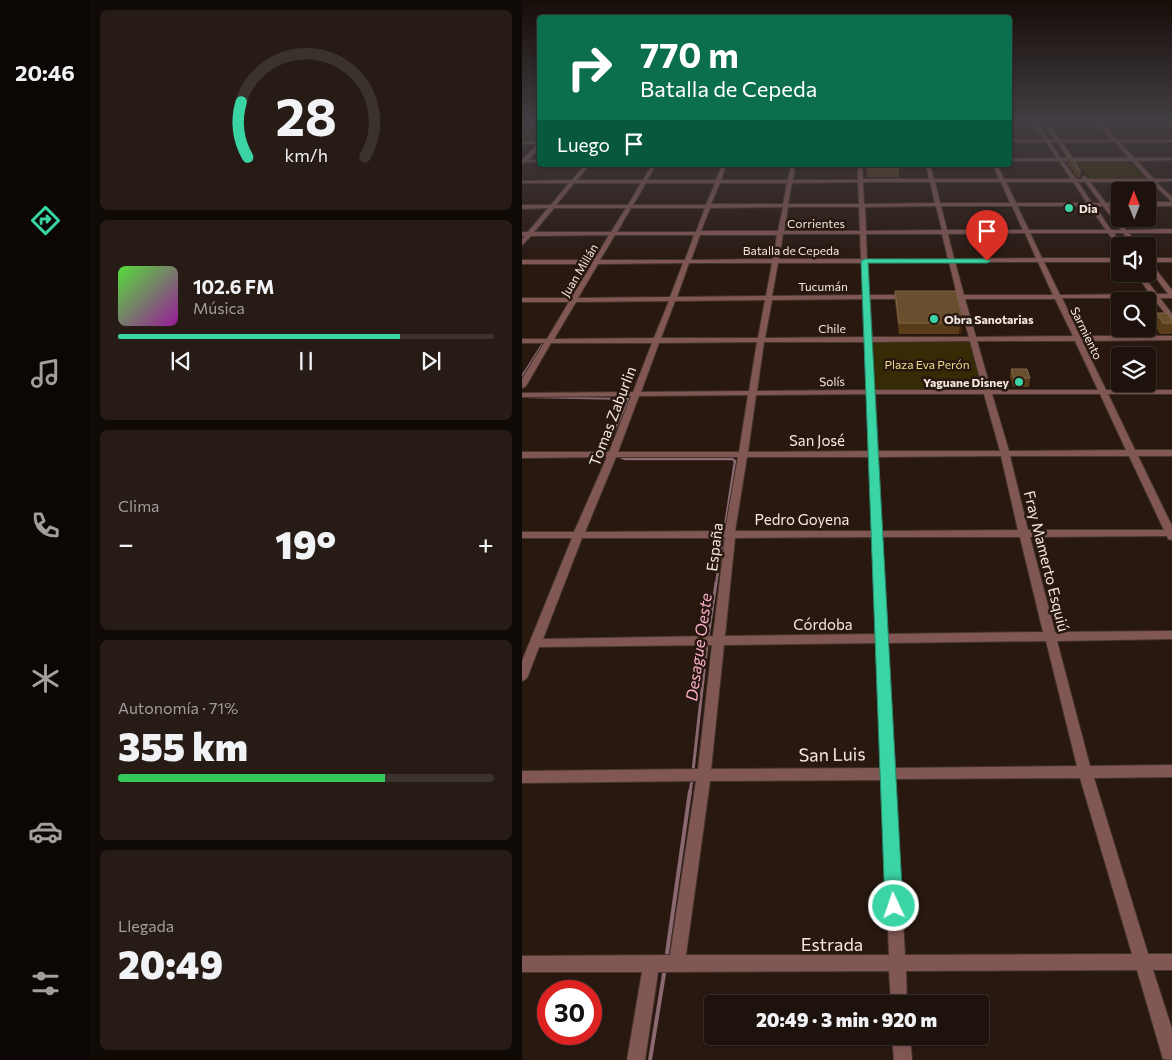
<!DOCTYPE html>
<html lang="es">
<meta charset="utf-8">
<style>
:root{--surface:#1e120c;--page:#261b15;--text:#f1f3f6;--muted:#a19e9d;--line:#3c322d;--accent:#3ad4a5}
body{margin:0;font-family:Commissioner,sans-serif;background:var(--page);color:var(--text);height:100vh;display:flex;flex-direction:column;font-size:19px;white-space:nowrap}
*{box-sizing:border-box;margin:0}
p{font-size:16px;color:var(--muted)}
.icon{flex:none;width:28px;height:28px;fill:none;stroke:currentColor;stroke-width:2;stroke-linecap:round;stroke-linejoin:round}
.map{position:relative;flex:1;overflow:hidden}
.details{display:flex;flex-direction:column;gap:10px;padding:10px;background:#100a07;width:432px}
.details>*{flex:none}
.top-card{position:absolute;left:15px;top:15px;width:475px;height:152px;border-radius:5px;box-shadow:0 1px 4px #0004,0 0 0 1px var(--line);background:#0b6e4f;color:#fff;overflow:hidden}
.needle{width:32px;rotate:359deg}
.controls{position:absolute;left:589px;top:182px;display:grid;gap:10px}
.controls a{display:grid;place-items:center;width:45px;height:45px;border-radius:5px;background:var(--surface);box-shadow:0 1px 4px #0004,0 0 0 1px var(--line);font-size:25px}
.speed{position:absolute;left:15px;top:980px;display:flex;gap:10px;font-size:25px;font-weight:700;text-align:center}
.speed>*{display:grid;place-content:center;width:65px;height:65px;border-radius:50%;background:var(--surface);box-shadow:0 1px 4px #0004,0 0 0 1px var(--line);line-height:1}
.speed .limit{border:8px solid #d22;background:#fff;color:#111}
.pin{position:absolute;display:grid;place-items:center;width:42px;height:42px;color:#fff;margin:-51px -21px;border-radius:50% 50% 50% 0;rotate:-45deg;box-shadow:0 0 5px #0007}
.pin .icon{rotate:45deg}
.me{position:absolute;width:55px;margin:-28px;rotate:357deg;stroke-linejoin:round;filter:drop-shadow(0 0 4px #0008)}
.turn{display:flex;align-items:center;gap:18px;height:105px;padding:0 20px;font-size:22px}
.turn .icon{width:65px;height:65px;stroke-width:2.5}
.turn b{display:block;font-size:35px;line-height:42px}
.then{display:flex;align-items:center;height:48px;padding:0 20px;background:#0003;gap:10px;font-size:19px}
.big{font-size:38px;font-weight:800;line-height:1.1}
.details .card{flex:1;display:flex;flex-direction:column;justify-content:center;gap:8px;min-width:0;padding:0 18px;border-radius:8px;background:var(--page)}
.details .dial{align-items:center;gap:0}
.dial svg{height:130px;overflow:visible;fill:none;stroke:var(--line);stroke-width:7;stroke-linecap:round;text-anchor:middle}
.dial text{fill:var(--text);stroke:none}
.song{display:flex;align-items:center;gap:15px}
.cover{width:60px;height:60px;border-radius:8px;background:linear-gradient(135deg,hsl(110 70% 55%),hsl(300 70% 35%))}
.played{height:5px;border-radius:2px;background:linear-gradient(90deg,var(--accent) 75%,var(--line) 75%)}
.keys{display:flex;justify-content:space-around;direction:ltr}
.heat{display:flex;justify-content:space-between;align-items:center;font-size:28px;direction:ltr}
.charge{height:8px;border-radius:4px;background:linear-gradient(90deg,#34c759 71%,var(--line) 0)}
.trip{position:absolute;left:182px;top:995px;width:285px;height:50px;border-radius:5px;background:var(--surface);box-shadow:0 1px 4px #0004,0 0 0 1px var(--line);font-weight:800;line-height:50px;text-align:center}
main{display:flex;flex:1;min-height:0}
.tabs{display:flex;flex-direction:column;width:90px;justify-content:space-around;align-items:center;background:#0c0705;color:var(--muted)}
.tabs .icon{width:35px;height:35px}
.tabs .active{color:var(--accent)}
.tabs b{font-size:22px;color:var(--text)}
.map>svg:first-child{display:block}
.green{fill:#352b04}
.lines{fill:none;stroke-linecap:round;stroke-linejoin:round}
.stream-far3{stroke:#8a6971;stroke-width:2}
.stream-far2{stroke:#8a6971;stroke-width:2.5}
.stream-far1{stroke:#8a6971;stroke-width:3}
.stream{stroke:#8a6971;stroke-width:4}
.minor-casing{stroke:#45352d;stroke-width:2}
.minor{fill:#815754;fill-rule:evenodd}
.wall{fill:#583d18}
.shaded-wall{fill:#3e260c}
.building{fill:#694f2e;stroke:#7e674a}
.route{fill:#3ad4a5;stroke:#268a6b}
.poi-dot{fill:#3ad4a5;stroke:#281810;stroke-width:2}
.labels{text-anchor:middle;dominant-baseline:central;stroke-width:5;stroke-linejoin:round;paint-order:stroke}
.far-poi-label{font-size:12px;font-weight:bold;fill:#f4e8e2;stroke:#281810;text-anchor:start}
.far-street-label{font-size:12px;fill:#f4e8e2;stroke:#281810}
.far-park-label{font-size:12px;fill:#eedb91;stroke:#281810}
.street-label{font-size:15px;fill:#f4e8e2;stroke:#281810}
.water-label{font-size:16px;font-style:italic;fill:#fdb0c9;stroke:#281810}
.near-street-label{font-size:18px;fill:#f4e8e2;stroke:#281810}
</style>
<main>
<nav class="tabs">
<b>20:46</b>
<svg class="icon active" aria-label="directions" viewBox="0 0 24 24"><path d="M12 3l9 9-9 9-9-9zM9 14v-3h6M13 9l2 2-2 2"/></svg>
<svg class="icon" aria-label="music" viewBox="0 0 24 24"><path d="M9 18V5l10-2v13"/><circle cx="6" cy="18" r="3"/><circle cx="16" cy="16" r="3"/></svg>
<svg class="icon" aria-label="phone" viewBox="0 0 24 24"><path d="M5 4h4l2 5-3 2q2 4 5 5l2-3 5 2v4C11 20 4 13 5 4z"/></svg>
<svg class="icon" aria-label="climate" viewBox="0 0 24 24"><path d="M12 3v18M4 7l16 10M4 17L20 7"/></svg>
<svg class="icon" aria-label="car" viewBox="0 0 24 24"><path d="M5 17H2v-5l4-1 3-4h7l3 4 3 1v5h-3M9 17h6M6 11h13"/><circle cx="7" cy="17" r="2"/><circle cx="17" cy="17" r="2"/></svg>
<svg class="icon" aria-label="filters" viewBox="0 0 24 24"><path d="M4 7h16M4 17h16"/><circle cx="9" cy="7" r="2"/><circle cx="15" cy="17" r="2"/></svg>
</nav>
<section class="details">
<div class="card dial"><svg viewBox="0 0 100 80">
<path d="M14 69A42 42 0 1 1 86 69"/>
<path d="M14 69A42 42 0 0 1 10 35" stroke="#3ad4a5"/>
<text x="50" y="56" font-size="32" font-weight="700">28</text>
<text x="50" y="72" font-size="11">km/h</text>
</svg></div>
<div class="card">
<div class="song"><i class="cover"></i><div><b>102.6 FM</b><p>Música</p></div></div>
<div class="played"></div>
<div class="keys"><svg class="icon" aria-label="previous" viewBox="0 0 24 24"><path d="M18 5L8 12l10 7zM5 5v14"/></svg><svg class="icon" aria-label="pause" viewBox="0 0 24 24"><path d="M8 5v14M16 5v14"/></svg><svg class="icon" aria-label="next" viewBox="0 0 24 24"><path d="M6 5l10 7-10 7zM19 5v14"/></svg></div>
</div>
<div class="card"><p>Clima</p>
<div class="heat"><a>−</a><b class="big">19°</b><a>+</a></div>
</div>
<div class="card"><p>Autonomía · 71%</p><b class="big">355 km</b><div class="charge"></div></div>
<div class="card"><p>Llegada</p><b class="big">20:49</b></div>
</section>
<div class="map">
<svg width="650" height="1060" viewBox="0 0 650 1060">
<rect width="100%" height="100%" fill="#281810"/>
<path class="green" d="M0 127H17V139L0 141Z
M554 161H607L622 178H567Z
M446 340 449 342 461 387 459 389 358 390 353 388 351 341Z"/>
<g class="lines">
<path class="stream-far3" d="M0 376 21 343
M0 397 107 399 97 421"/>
<path class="stream-far2" d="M87 452 83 450 97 420
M96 456 103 459H210L213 461 194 584"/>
<path class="stream-far1" d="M171 771 185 644 194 583
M168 793 170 779"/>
<path class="stream" d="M145 953 168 791
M128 1060 142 974"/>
<defs>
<path id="minor" d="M575 120 579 123H650V125L582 126 595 140H650V142H597L612 158H650V160L615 161 632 179H650V181L634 182 650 197V202L629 182H568L584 203 598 202V206H586L604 230 650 229V233H607L617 246H611L601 233H592L601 246 598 248 586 233H508L520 258H598V262H522L538 295 628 294 614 274H620L635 294H646L625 266V258H650V262H628L650 290V298H638L650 314V322L631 298H540L558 336H650V340L560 341 584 390H650V394H586L613 450H650V456H616L650 526V540L646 539 645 536 508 537 533 632 650 631V639L535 641 568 766 650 765V777L572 778 626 954H650V970H631L650 1029V1060L641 1059 615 970 384 971 385 1004H369L367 971 136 972 123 1060H105L120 972H0V956L148 955 174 781 0 783V771L176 769 190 645 17 647 6 676 4 679 0 681V661L50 538H0V532H52L85 457 0 458V452H87L109 396 0 397V393L111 392 130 343H29L4 386 0 388V379L22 343H0V339H25L47 302H0V298H49L70 264H0V260H72L87 235 9 236 0 245V239L3 236H0V232H6L26 208 0 209V205H29L47 183H0V181L50 180 63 165H67L55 180H121L130 165H134L125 180H194L200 165H204L199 180H266L269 165H273L271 180H336V165H340L341 179H407L404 165H408L412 179H477L471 165H475L482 179H549L537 161H488V159L535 158 524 142H488V140H522L513 126H488V124H511L510 122 512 121 515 124H522L521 122 523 121 526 124 575 123 573 121ZM517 126H524L533 140H526ZM528 126H577L590 140H538ZM528 142H535L546 158H539ZM540 142H593L607 158H551ZM541 161H548L552 164 554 163 553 161H610L626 179H566L562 176 560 177 561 179H554ZM336 182 337 204H266L270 183ZM341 182H408L413 203 342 204ZM413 182H479L488 203H418ZM484 182H551L565 203H494ZM556 182H563L579 203H570ZM52 183H119L106 205H34ZM124 183H193L184 205H111ZM198 183H265L261 204H189ZM414 206 420 230 344 231 343 207ZM419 206H490L501 230H425ZM495 206H567L584 230H507ZM573 206H581L599 230H589ZM261 207 256 231H179L188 208ZM266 207H337L338 231H262ZM32 208H104L89 232H12ZM109 208H183L174 232H95ZM503 233 514 258 432 259 426 234ZM261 234H338L339 259H257ZM344 234H420L426 259H345ZM93 235H172L163 260H78ZM178 235H255L251 259 169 260ZM427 262 435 295 430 297 436 299 447 337H350L348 299H386L389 297 386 295H347L346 263ZM433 262H516L531 295H442ZM161 263 148 297 56 298 76 264ZM167 263H250L244 296 155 297ZM256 263H340L341 295 250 296ZM341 299 342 337 243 338 250 300ZM443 299H533L551 336 454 337ZM243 300 236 338H139L153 301ZM147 301 132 338 32 339 54 302ZM448 341 461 390H352L350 342ZM455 341H553L576 390H469ZM235 342 227 391 119 392 137 343ZM242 342H343L344 390 235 391ZM345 394 347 451 226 452 234 395ZM353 394H462L478 451H356ZM470 394H578L604 450 487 451ZM226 395 217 452H96L117 396ZM479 456 496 530 360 531 356 457ZM488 456H607L642 530H506ZM94 457H216L203 531 63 532ZM225 457H347L350 531H213ZM350 537 354 634 203 636 213 538ZM360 537H498L521 632 366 634ZM60 538H203L191 636 21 639ZM524 641 555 766 373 768 366 643ZM354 643 359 768 189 769 202 645ZM558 778 610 954 383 955 373 779ZM360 780 367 955H164L188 781Z
M0 125H18V127H0Z
M0 142H18V148L6 160H18V162H3L0 164V160L16 144H0Z
M625 202H650V206H625Z
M370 1036H388L390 1060H372Z"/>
</defs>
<use href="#minor" class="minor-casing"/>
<use href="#minor" class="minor"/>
</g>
<path class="wall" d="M546 157 559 171 558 177H555L545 163Z
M344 165 377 169V177H345Z
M373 291H434L440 331 437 334H377L373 302Z
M634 313 650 320V331L649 334H638L632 324Z
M489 369 508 378 507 387H491L488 377Z"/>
<path class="shaded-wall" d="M441 321 440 331 437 334 438 323Z"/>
<path class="building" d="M546 157H549L559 171H556Z
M345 165H377V169H345Z
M373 291H434L441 321 438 323H377Z
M634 313H645L650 320V323H641Z
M489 369H505L508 378H492Z"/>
<linearGradient id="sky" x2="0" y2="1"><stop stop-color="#160d09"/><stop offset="0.45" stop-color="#423d42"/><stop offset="1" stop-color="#423d42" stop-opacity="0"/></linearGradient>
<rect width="650" height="267" fill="url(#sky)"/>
<path class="route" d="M343 259H465L469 261 465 263H346L381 906 378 912 372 915 366 912 363 906 339 261Z"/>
<g class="poi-dot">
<circle cx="547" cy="208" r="5"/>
<circle cx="412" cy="319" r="5"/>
<circle cx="497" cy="382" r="5"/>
</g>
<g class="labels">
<g class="far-poi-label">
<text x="557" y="208">Dia</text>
<text x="422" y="319">Obra Sanotarias</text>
<text x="487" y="382" text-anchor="end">Yaguane Disney</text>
</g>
<g class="far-street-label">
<text x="294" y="223">Corrientes</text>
<text x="269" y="250">Batalla de Cepeda</text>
<text transform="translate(57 270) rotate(-59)">Juan Millán</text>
<text x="301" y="286">Tucumán</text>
<text x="310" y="328">Chile</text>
<text transform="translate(565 333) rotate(64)">Sarmiento</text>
<text transform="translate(310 381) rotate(-1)">Solís</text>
</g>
<g class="far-park-label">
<text x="405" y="364">Plaza Eva Perón</text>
</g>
<g class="street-label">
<text transform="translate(90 416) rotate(-69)">Tomas Zaburlin</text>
<text x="295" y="440">San José</text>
<text x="280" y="519">Pedro Goyena</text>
<text transform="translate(192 547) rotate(-83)">España</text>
<text transform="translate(525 561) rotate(76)">Fray Mamerto Esquiú</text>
<text x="301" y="624">Córdoba</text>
</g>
<g class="water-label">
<text transform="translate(176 647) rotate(-82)">Desague Oeste</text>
</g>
<g class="near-street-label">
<text transform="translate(310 754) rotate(-1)">San Luis</text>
<text x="310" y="944">Estrada</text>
</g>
</g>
</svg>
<div class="controls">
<a><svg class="needle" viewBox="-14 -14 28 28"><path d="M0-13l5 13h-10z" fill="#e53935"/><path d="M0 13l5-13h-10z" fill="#a19e9d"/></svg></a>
<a><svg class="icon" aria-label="sound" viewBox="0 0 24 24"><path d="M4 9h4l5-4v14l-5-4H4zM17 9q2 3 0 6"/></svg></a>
<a><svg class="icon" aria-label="search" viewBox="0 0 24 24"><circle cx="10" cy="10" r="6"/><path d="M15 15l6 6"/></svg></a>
<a><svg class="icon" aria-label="layers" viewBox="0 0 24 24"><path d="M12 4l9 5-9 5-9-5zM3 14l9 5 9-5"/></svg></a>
</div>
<div class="speed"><div class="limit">30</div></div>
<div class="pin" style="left:465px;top:261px;background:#d93025"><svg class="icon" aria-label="arrive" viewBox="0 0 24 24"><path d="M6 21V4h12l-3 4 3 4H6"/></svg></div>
<svg class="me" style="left:372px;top:906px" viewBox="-20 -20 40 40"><circle r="17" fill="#3ad4a5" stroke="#fff" stroke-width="3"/><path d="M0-11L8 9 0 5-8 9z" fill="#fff"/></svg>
<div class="trip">20:49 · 3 min · 920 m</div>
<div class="top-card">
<div class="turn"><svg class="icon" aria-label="right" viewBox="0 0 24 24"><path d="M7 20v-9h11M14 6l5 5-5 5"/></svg><div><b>770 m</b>Batalla de Cepeda</div></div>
<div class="then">Luego<svg class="icon" aria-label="arrive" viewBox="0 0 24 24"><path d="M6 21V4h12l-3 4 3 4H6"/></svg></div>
</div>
</div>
</main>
